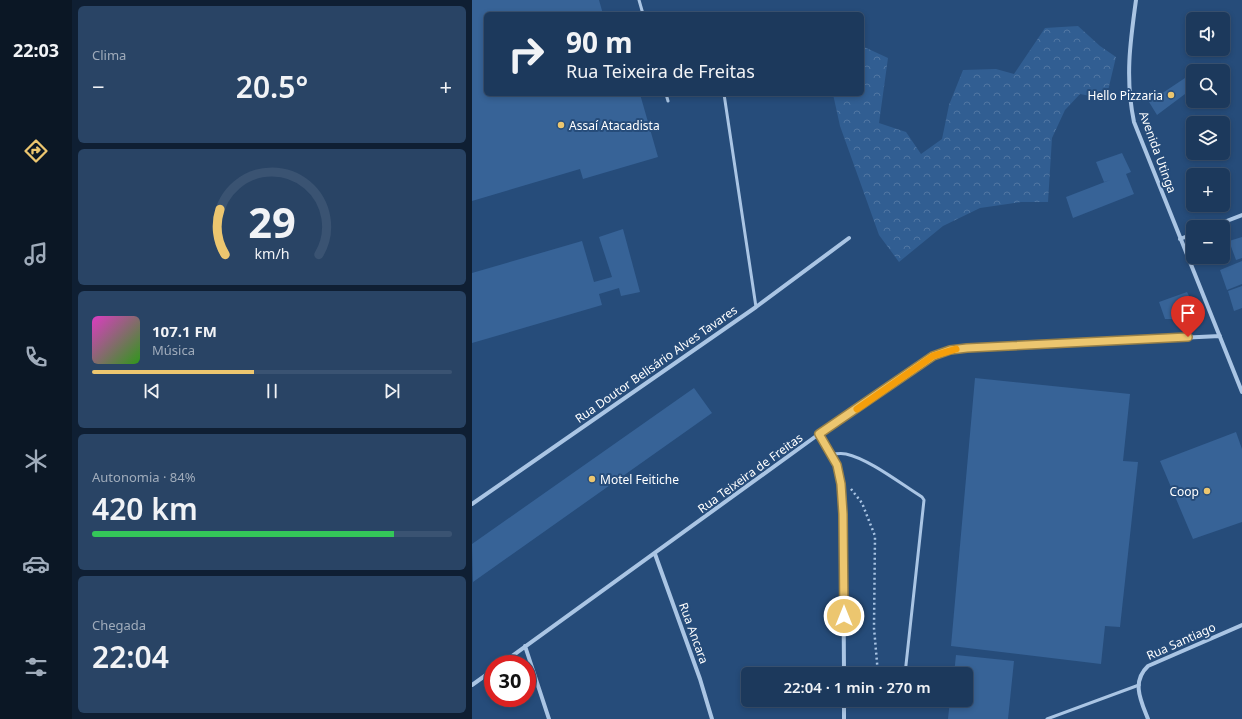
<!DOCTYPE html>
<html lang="pt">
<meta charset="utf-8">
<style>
:root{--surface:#1c395c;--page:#294465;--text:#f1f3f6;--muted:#a0acbb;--line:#3a5372;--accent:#ecc66f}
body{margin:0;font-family:"Noto Sans",sans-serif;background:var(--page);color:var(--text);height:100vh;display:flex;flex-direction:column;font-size:15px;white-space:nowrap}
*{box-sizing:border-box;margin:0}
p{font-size:13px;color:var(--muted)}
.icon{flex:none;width:22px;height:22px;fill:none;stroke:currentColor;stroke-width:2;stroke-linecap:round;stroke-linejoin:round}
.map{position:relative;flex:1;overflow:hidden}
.panel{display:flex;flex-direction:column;gap:6px;padding:6px;background:#0f1f33;width:400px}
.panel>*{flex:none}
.guide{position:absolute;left:12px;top:12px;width:380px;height:84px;border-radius:6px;box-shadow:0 2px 6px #0003,0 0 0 1px var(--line);background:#1c395c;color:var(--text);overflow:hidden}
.buttons{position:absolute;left:714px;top:12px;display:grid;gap:8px}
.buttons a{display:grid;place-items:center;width:44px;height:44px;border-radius:6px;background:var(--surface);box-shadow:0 2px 6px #0003,0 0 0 1px var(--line);font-size:20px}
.speed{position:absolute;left:12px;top:655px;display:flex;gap:8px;font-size:20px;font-weight:700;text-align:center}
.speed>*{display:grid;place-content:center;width:52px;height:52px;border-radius:50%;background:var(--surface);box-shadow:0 2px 6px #0003,0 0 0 1px var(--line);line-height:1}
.speed .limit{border:6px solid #d22;background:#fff;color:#111}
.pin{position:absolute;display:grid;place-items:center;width:34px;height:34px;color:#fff;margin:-41px -17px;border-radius:50% 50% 50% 0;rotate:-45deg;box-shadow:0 0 4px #0007}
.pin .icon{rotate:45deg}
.me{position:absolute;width:44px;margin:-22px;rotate:0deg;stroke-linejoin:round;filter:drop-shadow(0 0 3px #0008)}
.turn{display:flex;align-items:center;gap:14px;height:84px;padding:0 16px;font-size:18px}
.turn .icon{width:52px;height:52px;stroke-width:2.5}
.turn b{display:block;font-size:28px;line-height:34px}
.big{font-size:30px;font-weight:600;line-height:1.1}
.panel .widget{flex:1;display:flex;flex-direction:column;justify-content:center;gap:6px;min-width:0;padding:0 14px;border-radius:6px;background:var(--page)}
.panel .dial{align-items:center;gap:0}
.dial svg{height:104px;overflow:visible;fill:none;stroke:var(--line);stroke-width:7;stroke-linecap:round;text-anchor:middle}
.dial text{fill:var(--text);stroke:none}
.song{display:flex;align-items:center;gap:12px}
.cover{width:48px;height:48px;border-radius:6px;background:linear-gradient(135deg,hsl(310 70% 55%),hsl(110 70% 35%))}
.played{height:4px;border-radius:2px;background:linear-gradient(90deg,var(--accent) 45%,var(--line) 45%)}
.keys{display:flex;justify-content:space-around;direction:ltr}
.heat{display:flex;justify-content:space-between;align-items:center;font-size:22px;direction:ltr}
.charge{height:6px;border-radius:3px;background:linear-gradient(90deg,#34c759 84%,var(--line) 0)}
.trip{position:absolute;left:269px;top:667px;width:232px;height:40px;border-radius:6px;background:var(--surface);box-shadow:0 2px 6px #0003,0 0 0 1px var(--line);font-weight:600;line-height:40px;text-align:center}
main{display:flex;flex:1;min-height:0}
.menu{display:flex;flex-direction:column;width:72px;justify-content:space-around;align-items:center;background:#0b1725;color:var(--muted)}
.menu .icon{width:28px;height:28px}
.menu .active{color:var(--accent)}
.menu b{font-size:18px;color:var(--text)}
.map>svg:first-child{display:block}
.forest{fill:url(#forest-crowns)}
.building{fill:#376397}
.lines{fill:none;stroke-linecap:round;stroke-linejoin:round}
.path{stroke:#aac5e4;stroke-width:2.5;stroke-dasharray:2 3;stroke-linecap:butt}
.service{stroke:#aac5e4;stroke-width:3}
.minor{stroke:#aac5e4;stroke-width:4}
.route-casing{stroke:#998148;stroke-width:10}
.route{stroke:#ecc66f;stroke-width:7}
.slow{stroke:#f59e0b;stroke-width:7}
.poi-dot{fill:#ecc66f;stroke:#264c7a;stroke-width:1.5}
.labels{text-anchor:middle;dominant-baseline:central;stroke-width:4;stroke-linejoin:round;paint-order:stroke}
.poi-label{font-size:12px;fill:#fff;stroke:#264c7a;text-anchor:end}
.street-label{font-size:12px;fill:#fff;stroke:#264c7a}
</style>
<main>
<nav class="menu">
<b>22:03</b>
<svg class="icon active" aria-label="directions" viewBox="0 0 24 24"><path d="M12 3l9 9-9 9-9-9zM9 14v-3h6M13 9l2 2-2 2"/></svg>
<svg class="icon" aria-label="music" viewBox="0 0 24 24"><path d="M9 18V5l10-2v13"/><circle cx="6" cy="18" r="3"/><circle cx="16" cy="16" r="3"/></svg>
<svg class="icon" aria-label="phone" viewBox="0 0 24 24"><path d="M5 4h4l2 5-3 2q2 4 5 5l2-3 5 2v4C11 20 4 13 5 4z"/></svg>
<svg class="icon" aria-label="climate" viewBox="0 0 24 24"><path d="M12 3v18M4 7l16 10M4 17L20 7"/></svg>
<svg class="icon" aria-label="car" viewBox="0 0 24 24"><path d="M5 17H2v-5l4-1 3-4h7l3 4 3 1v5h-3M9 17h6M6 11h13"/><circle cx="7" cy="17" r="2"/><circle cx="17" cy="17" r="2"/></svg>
<svg class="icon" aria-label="filters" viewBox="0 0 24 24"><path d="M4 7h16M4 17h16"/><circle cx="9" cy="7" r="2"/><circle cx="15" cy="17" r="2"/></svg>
</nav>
<section class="panel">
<div class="widget"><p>Clima</p>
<div class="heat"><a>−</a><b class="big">20.5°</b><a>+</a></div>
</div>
<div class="widget dial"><svg viewBox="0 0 100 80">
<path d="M14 69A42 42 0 1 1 86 69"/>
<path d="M14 69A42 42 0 0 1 10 34" stroke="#ecc66f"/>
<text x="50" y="56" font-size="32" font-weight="700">29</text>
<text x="50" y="72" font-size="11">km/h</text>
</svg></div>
<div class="widget">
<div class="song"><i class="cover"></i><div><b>107.1 FM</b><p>Música</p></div></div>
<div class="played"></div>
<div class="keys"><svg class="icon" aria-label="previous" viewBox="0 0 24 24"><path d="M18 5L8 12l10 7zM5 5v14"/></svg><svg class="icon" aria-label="pause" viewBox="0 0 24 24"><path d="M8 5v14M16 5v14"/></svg><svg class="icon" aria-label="next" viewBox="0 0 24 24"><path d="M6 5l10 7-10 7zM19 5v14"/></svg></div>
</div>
<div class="widget"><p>Autonomia · 84%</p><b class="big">420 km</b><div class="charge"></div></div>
<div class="widget"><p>Chegada</p><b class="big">22:04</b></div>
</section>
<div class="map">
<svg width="770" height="719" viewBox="0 0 770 719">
<defs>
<pattern id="forest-crowns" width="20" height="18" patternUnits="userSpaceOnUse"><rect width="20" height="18" fill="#315e92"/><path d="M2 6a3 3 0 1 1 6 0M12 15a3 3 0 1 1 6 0" fill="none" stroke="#5076a2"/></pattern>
</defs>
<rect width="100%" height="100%" fill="#264c7a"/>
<path class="forest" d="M606 26 628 46 644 57 634 99 608 94 593 110 580 138 576 202H549L508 208 471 226 427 262 407 235 368 126 361 94H390V46L416 58 407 123 434 132 449 154 470 139 477 105 491 70 524 69 542 74 573 28Z"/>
<path class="building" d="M0 0H127L131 14H14V94H168L186 157 111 179 108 169 0 201Z
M713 78 721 88 685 115 677 102Z
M650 153 659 172 654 174 662 194 601 218 594 197 638 180 632 182 624 162Z
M151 229 168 292 149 296 147 288 127 294 130 305 0 343V273L110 241 122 282 140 277 127 237Z
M770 237V258L764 260 757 241Z
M770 261V284L755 290 748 270Z
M770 286V308L762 311 756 291Z
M715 292 724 310 719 319H693L687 302Z
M503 378 658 394 651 461 666 462 648 627 633 626 629 664 479 646Z
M222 388 240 413 1 582 0 544Z
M764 432 770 449V522L721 539 688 461Z
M484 655 542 661 536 719H476L478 700H494V674H482Z"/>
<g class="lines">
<path class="path" d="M379 489 390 503 403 536 402 628 406 674"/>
<path class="service" d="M167 0 171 14
M194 94 196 101
M252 94 284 307
M359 454C364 454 369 453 374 454 397 459 429 484 450 497L452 500 433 674
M575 719 667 685"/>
<path class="minor" d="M664 0C658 43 653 79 662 122L770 392
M739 227 770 215
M708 239 721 234
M347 434 365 465 369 484 371 514 372 674
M0 504 284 307 377 238
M183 554 228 679 240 719
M53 646 77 719
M29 664 347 434 461 356 477 350 495 348 748 336
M0 685 21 670
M372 719V700
M676 719C669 701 659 682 676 666L770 625"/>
</g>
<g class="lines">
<defs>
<path id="route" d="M372 616 371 514 369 484 365 465 347 434 461 356 478 350 495 348 716 337"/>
</defs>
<use href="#route" class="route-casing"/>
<use href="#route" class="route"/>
<path class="slow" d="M385 409 461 356 484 349"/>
</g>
<g class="poi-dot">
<circle cx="699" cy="95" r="4"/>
<circle cx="89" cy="125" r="4"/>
<circle cx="120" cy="479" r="4"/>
<circle cx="735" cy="491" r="4"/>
</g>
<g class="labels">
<g class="poi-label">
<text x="691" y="95">Hello Pizzaria</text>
<text x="97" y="125" text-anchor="start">Assaí Atacadista</text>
<text x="128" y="479" text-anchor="start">Motel Feitiche</text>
<text x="727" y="491">Coop</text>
</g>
<g class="street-label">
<text transform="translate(686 152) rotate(70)">Avenida Utinga</text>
<text transform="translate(184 364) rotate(-35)">Rua Doutor Belisário Alves Tavares</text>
<text transform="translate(278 473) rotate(-36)">Rua Teixeira de Freitas</text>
<text transform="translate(222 633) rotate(70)">Rua Ancara</text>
<text transform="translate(709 641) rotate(-24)">Rua Santiago</text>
</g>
</g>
</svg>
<div class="buttons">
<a><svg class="icon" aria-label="sound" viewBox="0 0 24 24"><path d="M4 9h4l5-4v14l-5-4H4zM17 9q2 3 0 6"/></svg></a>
<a><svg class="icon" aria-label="search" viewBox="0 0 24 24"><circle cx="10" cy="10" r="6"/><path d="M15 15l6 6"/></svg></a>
<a><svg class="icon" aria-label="layers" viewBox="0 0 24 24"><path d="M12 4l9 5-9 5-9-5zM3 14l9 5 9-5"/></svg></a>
<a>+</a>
<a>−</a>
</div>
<div class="speed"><div class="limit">30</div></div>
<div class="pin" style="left:716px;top:337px;background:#d93025"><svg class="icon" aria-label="arrive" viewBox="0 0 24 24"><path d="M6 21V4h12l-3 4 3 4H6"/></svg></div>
<svg class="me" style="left:372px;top:616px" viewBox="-20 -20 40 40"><circle r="17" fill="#ecc66f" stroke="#fff" stroke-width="3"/><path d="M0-11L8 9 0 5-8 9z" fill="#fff"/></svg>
<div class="trip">22:04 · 1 min · 270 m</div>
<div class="guide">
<div class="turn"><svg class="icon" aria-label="right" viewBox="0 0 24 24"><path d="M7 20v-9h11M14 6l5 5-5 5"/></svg><div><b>90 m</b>Rua Teixeira de Freitas</div></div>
</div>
</div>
</main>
